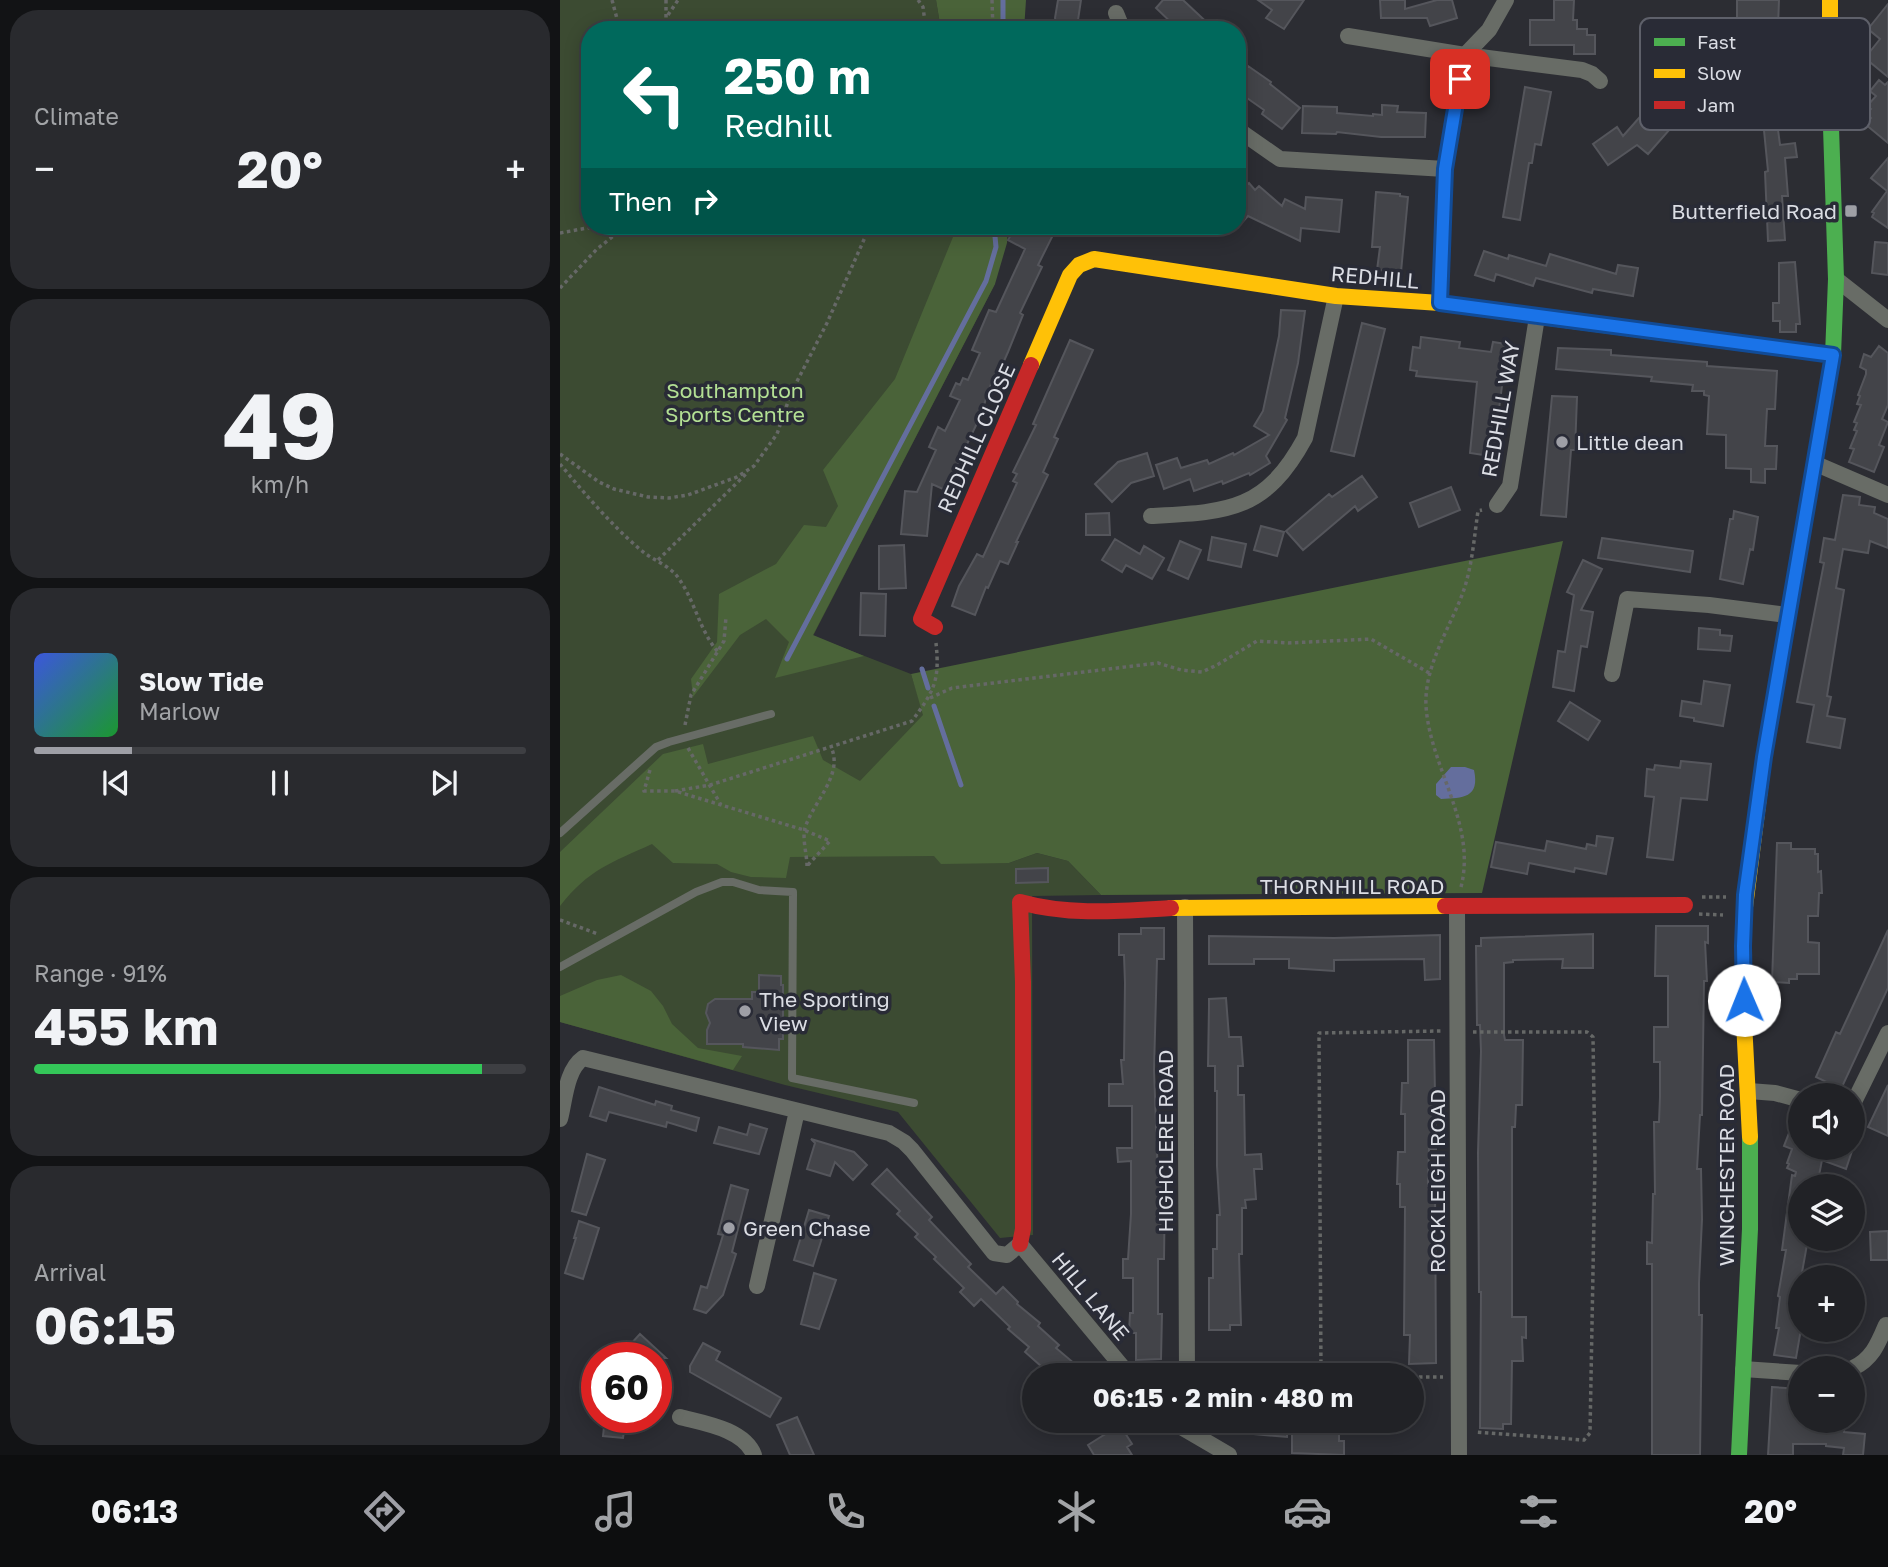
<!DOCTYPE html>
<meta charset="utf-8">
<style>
:root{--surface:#212226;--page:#292a2e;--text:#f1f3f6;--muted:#a2a4a7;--line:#3e3f43;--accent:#9e9fa6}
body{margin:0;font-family:"Golos Text",sans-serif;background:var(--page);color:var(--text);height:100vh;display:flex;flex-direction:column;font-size:26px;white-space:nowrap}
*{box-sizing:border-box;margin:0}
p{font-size:23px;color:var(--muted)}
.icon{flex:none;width:38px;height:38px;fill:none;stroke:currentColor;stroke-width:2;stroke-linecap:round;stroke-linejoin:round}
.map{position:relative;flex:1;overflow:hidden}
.side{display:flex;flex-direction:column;gap:10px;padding:10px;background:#121315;width:560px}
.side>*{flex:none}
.guide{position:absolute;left:21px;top:21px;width:665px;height:214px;border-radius:28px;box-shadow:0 4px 18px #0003,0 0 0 2px var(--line);background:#00695c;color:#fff;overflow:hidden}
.tools{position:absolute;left:1228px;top:1083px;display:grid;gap:14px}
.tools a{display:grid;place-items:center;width:77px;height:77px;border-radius:50%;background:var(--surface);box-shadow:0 4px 18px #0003,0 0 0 2px var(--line);font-size:35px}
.speed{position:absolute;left:21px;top:1342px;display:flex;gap:14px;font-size:35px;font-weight:700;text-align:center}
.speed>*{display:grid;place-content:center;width:91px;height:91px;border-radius:50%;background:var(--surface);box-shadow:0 4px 18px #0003,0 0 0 2px var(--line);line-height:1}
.speed .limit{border:10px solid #d22;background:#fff;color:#111}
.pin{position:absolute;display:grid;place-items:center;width:60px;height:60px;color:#fff;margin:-30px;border-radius:14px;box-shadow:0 4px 10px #0006}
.me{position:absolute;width:77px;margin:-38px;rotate:359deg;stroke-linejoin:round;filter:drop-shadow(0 0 5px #0008)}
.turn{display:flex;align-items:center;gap:24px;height:147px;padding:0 28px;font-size:32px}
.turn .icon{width:91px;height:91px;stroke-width:2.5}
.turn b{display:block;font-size:49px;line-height:60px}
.then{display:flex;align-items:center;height:66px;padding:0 28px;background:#0003;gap:14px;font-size:26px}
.big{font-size:52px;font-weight:700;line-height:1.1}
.side .tile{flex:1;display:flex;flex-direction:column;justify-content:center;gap:10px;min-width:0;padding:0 24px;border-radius:28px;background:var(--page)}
.side .dial{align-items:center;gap:0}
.dial b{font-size:91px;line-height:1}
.song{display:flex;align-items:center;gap:21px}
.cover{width:84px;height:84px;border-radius:10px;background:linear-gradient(135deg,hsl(230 70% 55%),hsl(130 70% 35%))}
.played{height:7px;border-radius:4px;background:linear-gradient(90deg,var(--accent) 20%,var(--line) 20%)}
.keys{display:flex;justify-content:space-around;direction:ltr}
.heat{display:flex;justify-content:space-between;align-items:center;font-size:38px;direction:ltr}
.charge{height:10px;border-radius:5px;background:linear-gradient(90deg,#34c759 91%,var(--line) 0)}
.trip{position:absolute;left:462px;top:1363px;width:402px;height:70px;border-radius:35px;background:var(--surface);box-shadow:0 4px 18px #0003,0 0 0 2px var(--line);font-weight:700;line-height:70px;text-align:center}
.menu{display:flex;height:112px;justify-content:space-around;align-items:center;background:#0d0e0f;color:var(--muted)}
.menu .icon{width:49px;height:49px}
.menu .on{color:var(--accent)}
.menu b{font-size:32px;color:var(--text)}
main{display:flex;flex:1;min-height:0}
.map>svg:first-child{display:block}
.green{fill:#3c4b32}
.forest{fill:#4a6339}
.water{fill:#646e9d}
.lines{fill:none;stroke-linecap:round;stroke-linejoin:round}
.stream{stroke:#646e9d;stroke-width:5}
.building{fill:#434449;stroke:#55565c;stroke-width:2}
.path{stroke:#666867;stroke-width:3.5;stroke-dasharray:3.5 3.5;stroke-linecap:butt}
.lane{stroke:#686c66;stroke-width:8}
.street{stroke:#686c66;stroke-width:16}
.fast{stroke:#4caf50;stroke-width:16}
.slow{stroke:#ffc107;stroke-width:16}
.jam{stroke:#c62828;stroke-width:16}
.route-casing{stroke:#114b97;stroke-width:18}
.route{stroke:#1a73e8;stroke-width:12}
.poi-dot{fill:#9e9fa6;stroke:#292b36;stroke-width:2.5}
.labels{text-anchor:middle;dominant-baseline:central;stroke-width:7;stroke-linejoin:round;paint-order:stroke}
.poi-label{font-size:21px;fill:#dbdde4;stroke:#292b36;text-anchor:start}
.street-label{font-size:21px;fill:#dbdde4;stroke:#292b36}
.park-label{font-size:21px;fill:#b3e094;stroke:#292b36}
.key{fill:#292b36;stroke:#5e606a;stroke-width:2}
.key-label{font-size:19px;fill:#dbdde4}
</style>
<main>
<section class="side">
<div class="tile"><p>Climate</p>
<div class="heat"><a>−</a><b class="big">20°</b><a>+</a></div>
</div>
<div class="tile dial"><b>49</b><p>km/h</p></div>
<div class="tile">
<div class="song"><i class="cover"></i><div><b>Slow Tide</b><p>Marlow</p></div></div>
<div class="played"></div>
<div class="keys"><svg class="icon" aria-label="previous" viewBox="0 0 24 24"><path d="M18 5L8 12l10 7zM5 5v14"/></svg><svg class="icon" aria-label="pause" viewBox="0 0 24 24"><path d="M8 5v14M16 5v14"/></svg><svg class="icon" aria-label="next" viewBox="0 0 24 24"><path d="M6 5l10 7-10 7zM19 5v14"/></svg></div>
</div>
<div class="tile"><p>Range · 91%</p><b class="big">455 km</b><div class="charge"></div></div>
<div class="tile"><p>Arrival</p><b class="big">06:15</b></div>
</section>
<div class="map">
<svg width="1328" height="1455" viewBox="0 0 1328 1455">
<rect width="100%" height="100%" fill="#2c2d33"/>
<path class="green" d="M0 0H376L381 30H30V226H415L435 284 253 636 351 674 364 715 449 863 477 853 508 861 541 895 472 896 473 1235 440 1238 338 1112 225 1085 0 1022Z"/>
<path class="forest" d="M376 0H466L464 30H381Z
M387 226H448L447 243 435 284 253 635 304 656 215 678 229 642 206 619 180 635 133 697 131 679 157 642 159 594 216 564 244 525 266 527 278 506 263 470 335 379 393 237Z
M1003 541 922 893 541 895 508 861 477 853 449 863 381 864 374 856 230 857 226 878 191 877 171 872 157 864 113 863 92 844C51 863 29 869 0 906V852L103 754 143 744 148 764 253 736 263 760 300 781 363 715 351 674Z
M61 975 91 991 103 1006 112 1024 138 1048 182 1056 173 1070 0 1022V996L37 980Z"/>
<path class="water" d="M891 767H905L914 770C920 798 903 798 881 799L876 795V784Z"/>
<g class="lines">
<path class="stream" d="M443 30V0
M227 659 426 281 436 247 434 226
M362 669 368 688
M374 706 401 785"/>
</g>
<path class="building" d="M498 0H521L518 20 521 30H498L495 18Z
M603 0H623L655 30H619L596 8Z
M698 0H744L724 29 706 18 712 10Z
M820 0H845V9L877 0H892L897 18 870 26 867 18H821Z
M994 0H1014L1013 20H1017V29H1027V35H1035V54H1014V45H970V20H994Z
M1177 0H1219L1218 27H1228V65H1211V42H1195V22L1177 21Z
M1328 4V77L1305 58 1320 39 1308 29Z
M1099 36 1119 40 1110 84H1113L1107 125 1111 128 1088 154 1077 145 1048 165 1033 144 1057 127 1063 136 1087 109Z
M677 64 685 69 688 66 711 82 710 84 740 108 722 129 702 114 704 110 677 91Z
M1319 80 1325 85 1328 82V143L1305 124 1311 118 1307 114 1311 109 1307 106 1316 96 1310 91Z
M965 87 991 92 981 145 975 144 972 163H969L960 220 943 217Z
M1214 99 1220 145 1235 143 1237 157 1225 158 1228 196H1222L1225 240 1208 241 1205 172 1208 171 1201 100Z
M822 105 838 106 837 112 866 113 865 137H821L777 132 776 134 742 133 743 106 777 107V113L813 116V114L822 115Z
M1328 158V228L1312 217 1314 213 1312 212 1327 191 1311 178Z
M677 179 685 187 689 183 695 190 699 186 722 206 725 199 745 209 746 197 782 200 779 232 741 228 740 241 688 216 677 228Z
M816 192 840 194V196L848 197 841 272 817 270 820 247H812Z
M456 226H484V230L493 235 478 265 482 267 460 313 463 315 448 352 436 379 432 381 420 417 385 490 372 484 367 536 341 534 345 491 357 492 376 450 369 447 378 427 385 431 400 400 390 396 396 383 400 385 403 378 408 380 420 353 412 350 429 310 436 312 465 249 448 240Z
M1315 242 1328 243V275L1312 273Z
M924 251 948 259 949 255 986 266 990 254 1056 274 1058 265 1078 268 1073 296 1033 289 1032 293 976 278 973 286 936 274 934 281 915 275Z
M1235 262 1240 324H1236V332H1220V321H1213V303H1219V263Z
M721 310 745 311 738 363 725 418 727 420 706 456 710 463 690 475 689 473 663 484 662 481 634 491 630 479 604 489 596 465 617 458 621 468 647 460 649 464 673 453 674 455 709 435 694 426 703 411 719 336Z
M802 323 825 329 794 456 771 451Z
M861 337 900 342 899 348 931 352 933 342 952 345 951 355H954L951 372 944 370 939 409 943 410 937 457 910 453 917 382 856 376 857 371 850 370 853 347 860 348Z
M510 340 533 350 494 437 498 439 483 472 488 475 456 542H458L448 564 440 561 428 588 426 587 415 615 392 606 399 586 417 554 423 557 457 483 453 481 457 474 453 472 476 425 473 424Z
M1319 346 1328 353V405L1322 419 1328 422 1319 445 1324 447 1314 472 1289 462 1294 449 1290 448 1297 431 1294 430 1297 423 1294 422 1301 405 1297 404 1300 396 1298 395 1306 374V370L1300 367 1304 354 1311 357Z
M998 348 1051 350V355L1147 362V366L1217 371 1215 409H1207L1205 446H1217L1216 469H1205V483L1191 482V469L1166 468V435L1147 434 1149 396 1144 395V391H1132L1133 385 1091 381 1092 377 996 369Z
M992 396 1017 397 1015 450H1011L1006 517 981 515Z
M587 453 594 476 571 483 552 502 535 484 558 462Z
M802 476 817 497 798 511 795 506 743 550 726 531 769 494 772 497Z
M891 487 900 510 859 527 850 503Z
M1283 495 1300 497 1299 505 1315 507 1314 513 1328 519V548L1310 541 1308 553 1283 549 1276 588 1284 590 1267 696 1271 697 1267 716 1285 719 1280 748 1247 742 1254 705 1237 702 1264 563 1260 562 1264 538 1275 540Z
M1174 511 1198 517 1193 550 1190 549 1183 584 1160 579 1170 519H1173Z
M549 513 550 535H526V514Z
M701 526 724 532 717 556 694 550Z
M652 537 686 544 681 567 648 560Z
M1042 538 1133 551 1130 572 1038 558Z
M555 539 580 554 584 546 604 558 592 579 566 565 562 572 542 560Z
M620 541 641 550 628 579 608 570Z
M344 545 346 588 319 589V546Z
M1023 560 1042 569 1021 610 1033 612 1027 647 1021 646 1014 691 993 687 998 651 1005 652 1014 595 1007 592Z
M301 593 326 594 325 636 300 635Z
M1139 628 1160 630V635L1172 636 1170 651 1138 649Z
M1144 681 1170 685 1163 726 1134 721V718L1120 716 1122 701 1141 704Z
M1010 702 1040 721 1028 740 998 721Z
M1121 761 1151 764 1147 800 1121 798 1113 860 1087 857 1094 797 1085 796 1087 769 1094 770 1095 765 1120 768Z
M1037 836 1053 838 1046 874 1015 868 1014 872 969 863 967 874 931 867 936 842 985 851 987 841 1026 849 1027 844 1036 846Z
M1217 843H1231V849H1255V854H1258V872L1261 871 1262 893H1259L1258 916H1248V942L1259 943V974H1237V979H1229V983L1212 982Z
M488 868V882L456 883V869Z
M1096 926H1148V943L1145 942 1147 981H1144L1142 1115H1140L1137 1169H1141L1142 1219 1139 1283V1315H1142L1140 1455H1092V1264H1087V1242L1092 1243 1093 1194H1095L1094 1122H1099L1100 1097V1062H1094V1027H1108V976H1095Z
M581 928H604V959H597L594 1070 598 1178H603L605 1182 604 1259H598V1314H602L601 1359 576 1360V1333H569L570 1313H573V1278H563V1259H568L571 1214V1161L558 1162 557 1148H572V1106H549V1084H563L561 1060H564L565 983 564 955H559V934H581Z
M1328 930V988L1281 1089 1256 1077 1276 1032 1280 1034Z
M1033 934V968H1002L1003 959 953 960V962L944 963V1035L945 1040H963L962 1105H956L955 1127H952V1317H966V1338L962 1337 963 1361H952L951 1424H943V1429L920 1428 921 1292H919L918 1153 921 1051 920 1025H917L916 946H921V938Z
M880 935V979L865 980 864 959 774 960V971L729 968V959H694V964H649V936L774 938Z
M199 975 221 976V985H223V1039H219V1050L183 1047V1044H147V1030L150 1023 146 1013 148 1004 155 999H192V992H199Z
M666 998 669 1037H681L683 1066H678V1095H684L685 1155 701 1154 702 1169H694L696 1199 685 1200 686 1208H682V1254H679L681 1325H670V1330H649V1278H653V1249H657V1215H660L657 1166V1091H655V1066H648L649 1006V999Z
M848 1040H874L876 1149H869L868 1186H875L876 1363 849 1364 850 1335H844L845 1207H840V1184H837L838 1152H845V1114H841L842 1083H848Z
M1328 1085V1136L1308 1127Z
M39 1087 95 1105 96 1101 112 1106 111 1110 139 1118 136 1131 107 1122 106 1127 49 1112 46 1121 30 1116Z
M1238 1110H1241V1148H1293L1286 1169 1262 1160 1257 1186H1241V1239H1248L1241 1278V1329L1236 1358 1214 1355 1219 1328H1216L1220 1297 1218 1296 1226 1250H1222L1232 1175 1235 1176 1236 1172 1227 1168 1229 1164 1227 1163 1232 1149 1224 1146Z
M190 1124 207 1129 199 1154 154 1143 159 1127 187 1135Z
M251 1139 294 1152 307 1165 293 1180 275 1162 270 1176 247 1169 255 1143Z
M27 1154 45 1160 26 1215 12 1211Z
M327 1169 372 1217 369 1220 411 1264 408 1267 436 1294 443 1287 458 1302 457 1304 480 1323 478 1326 499 1345 496 1348 515 1364 505 1376H475L482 1367 465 1352 469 1347 448 1329 450 1327 421 1299 414 1306 400 1292 404 1288 374 1259 376 1257 355 1237 358 1234 337 1214 340 1211 312 1184Z
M171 1185 188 1190 172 1252 176 1254 163 1295 146 1313 134 1309 141 1286 147 1288 163 1235 158 1234Z
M249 1210 269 1216 253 1266 234 1260Z
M19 1221 39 1228 23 1279 5 1273 16 1238H14Z
M1328 1231V1260H1311L1310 1232Z
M254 1273 276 1280 259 1329 241 1324Z
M80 1334 106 1358H83L69 1346Z
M143 1343 160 1352 156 1360 221 1398 210 1417 130 1372V1366Z
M1212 1387 1241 1389V1421H1285L1284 1432 1305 1434 1303 1455H1283L1284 1448 1266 1446V1444H1233V1455H1208Z
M237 1417 254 1455H230L217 1425Z
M45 1418H66L63 1438 43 1436Z
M694 1421H728L727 1437 694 1434Z
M732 1424H752V1428L779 1427V1441H784V1455L732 1453Z
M560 1425 572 1444 567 1447 572 1455H534L528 1445Z"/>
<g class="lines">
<path class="path" d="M52 0 60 30
M106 0V30
M358 0 363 7 366 30
M432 0 433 30
M108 15 118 0
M0 233 38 226
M0 288 37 249 66 226
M0 454 39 482 54 489 88 497 109 498 128 495 177 477 194 466 217 434 231 393 267 323 310 226
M0 464C25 494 52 526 82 551 93 560 108 565 117 576 135 600 139 630 158 652
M98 560 188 472
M370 698 392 688 598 663 621 670 642 672 657 665 697 641 728 643 811 639 871 674
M125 725 131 695 164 641 166 617
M128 748 161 805
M90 770 84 791H115L244 830 270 841 247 866
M115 791 150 785 352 721C374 691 380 681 376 643
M247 866C247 855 242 838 245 828 253 802 284 775 271 747
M901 887C917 824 870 768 866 706 864 667 889 629 902 595 912 569 914 538 918 511L922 510
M1142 897H1166
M1139 914 1163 915
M0 920 38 934
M913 1032H1027L1033 1037 1035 1163 1030 1433 1024 1440 915 1432
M806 1376 761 1374 759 1033 881 1031
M852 1377H883"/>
<path class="lane" d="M0 833 96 747 109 742 211 714
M0 967 136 892 162 882H173L199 890 233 892 232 1078 354 1103"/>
<path class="street" d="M556 13 563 30
M788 36 905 55 1022 70 1032 74 1040 81
M677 129 720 159 885 169
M1276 279 1328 320
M880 303 885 169 900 79 905 55 929 30 946 0
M1254 463 1328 495
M937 505 950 486 977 317
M591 516C667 512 705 512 745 438L776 296
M1052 674 1067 599 1149 605 1227 615
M897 906 899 1455
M625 907 627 1376
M1189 1091 1215 1093 1241 1100
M1293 1104 1328 1033
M0 1119C5 1100 6 1070 23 1058L329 1133 344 1142 352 1150 434 1253 447 1255 460 1244 570 1376
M197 1286 237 1111
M1293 1368C1312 1359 1318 1344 1326 1325
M1183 1369 1241 1373
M120 1417C143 1423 184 1429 194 1455
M611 1421 669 1455"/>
<path class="fast" d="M990 318 1273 355
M1239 552 1273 355 1276 279 1270 97
M1179 1455 1190 1229V1137"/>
<path class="slow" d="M1270 0V97
M471 365 510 275 519 265 534 259 776 296 880 303 990 318
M611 908 885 906
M1190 1137 1184 1022V915L1204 757 1239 552"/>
<path class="jam" d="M375 627 361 619 471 365
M885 906 1125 905
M460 1244 463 1229V982L460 902C510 916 560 911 611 908"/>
</g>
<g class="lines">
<defs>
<path id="route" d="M900 79 885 169 880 303 1273 355 1204 757 1185 895 1183 946 1184 1000"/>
</defs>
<use href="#route" class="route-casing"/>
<use href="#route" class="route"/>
</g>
<g class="poi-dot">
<rect x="1284" y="204" width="14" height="14" rx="3.5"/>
<circle cx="1002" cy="442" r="7"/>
<circle cx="185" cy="1011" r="7"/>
<circle cx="169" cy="1228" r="7"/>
</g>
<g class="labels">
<g class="poi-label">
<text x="1277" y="211" text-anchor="end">Butterfield Road</text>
<text x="1016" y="442">Little dean</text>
<text x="199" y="999">The Sporting<tspan x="199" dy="24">View</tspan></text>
<text x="183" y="1228">Green Chase</text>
</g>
<g class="street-label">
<text transform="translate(815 277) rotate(5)">REDHILL</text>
<text transform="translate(940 409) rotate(-80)">REDHILL WAY</text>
<text transform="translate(416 438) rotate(-66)">REDHILL CLOSE</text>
<text x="792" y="886">THORNHILL ROAD</text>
<text transform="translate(605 1141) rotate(-90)">HIGHCLERE ROAD</text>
<text transform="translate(1166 1165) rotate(-90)">WINCHESTER ROAD</text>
<text transform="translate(877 1181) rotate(-90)">ROCKLEIGH ROAD</text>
<text transform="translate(531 1296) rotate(50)">HILL LANE</text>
</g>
<g class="park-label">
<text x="175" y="390">Southampton<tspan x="175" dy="24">Sports Centre</tspan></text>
</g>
</g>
<rect x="1080" y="18" width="230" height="112" rx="10" class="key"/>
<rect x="1094" y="38" width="31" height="8" fill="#4caf50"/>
<rect x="1094" y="69" width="31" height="9" fill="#ffc107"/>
<rect x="1094" y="101" width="31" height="8" fill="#c62828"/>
<g class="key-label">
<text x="1137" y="49">Fast</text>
<text x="1137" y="80">Slow</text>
<text x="1137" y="112">Jam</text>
</g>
</svg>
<div class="tools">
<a><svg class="icon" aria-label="sound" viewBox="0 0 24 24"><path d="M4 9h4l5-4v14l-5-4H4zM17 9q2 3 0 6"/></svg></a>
<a><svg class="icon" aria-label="layers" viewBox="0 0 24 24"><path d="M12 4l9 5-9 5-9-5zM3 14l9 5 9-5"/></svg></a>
<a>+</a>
<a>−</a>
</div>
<div class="speed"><div class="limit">60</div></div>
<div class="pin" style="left:900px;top:79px;background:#d93025"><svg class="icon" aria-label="arrive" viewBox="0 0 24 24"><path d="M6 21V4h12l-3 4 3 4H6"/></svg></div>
<svg class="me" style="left:1184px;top:1000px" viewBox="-20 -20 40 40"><circle r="19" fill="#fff"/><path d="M0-13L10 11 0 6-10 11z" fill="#1a73e8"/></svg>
<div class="trip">06:15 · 2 min · 480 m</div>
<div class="guide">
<div class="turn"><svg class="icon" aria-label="left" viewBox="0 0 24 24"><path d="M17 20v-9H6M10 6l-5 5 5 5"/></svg><div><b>250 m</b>Redhill</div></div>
<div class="then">Then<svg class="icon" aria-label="right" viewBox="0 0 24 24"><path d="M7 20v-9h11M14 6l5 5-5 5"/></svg></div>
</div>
</div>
</main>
<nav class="menu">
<b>06:13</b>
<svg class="icon on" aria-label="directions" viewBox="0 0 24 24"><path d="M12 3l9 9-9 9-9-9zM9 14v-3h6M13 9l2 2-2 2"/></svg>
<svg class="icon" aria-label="music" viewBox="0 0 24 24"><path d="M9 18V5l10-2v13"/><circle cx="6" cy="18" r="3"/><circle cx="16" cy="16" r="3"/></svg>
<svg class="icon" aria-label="phone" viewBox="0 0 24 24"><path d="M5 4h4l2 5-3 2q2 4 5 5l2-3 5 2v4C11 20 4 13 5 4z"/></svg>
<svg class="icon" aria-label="climate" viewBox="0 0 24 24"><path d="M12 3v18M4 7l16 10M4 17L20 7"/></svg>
<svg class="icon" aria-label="car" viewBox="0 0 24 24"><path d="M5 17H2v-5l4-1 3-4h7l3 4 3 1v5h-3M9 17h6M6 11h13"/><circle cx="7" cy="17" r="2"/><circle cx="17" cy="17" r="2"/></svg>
<svg class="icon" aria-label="filters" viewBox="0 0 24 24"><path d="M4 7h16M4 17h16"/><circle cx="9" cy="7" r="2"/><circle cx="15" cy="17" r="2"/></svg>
<b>20°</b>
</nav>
